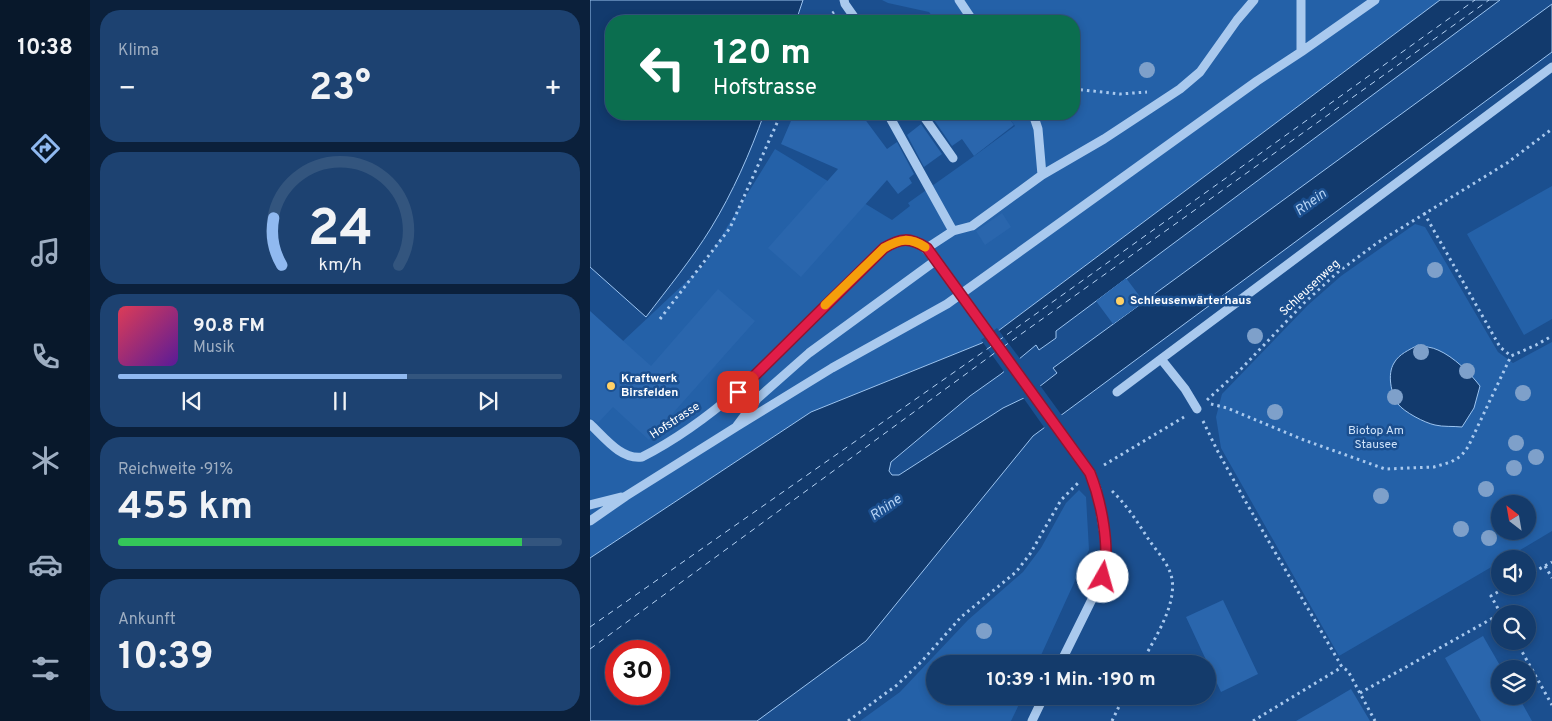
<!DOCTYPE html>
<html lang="de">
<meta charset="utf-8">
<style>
:root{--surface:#143b6b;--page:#1d4271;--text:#f1f3f6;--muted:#9dadc1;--line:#33557e;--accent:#90b9f0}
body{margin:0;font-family:Overpass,sans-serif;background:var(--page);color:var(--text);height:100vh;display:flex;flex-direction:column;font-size:19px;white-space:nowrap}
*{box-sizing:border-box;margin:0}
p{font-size:16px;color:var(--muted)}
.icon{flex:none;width:28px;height:28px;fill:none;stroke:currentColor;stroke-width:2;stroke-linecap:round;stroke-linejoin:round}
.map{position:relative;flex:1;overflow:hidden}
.panel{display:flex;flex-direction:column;gap:10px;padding:10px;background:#0b203b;width:500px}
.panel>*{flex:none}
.hud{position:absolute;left:15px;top:15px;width:475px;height:105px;border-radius:20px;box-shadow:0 2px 8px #0003,0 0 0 1px var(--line);background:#0b6e4f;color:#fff;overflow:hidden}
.needle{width:32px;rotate:329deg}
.fabs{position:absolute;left:901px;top:495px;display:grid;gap:10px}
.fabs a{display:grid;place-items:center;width:45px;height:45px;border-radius:50%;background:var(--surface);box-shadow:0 2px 8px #0003,0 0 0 1px var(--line);font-size:25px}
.speed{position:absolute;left:15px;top:640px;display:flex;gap:10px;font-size:25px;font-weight:700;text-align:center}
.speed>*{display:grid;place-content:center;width:65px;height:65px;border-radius:50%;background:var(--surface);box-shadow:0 2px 8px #0003,0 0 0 1px var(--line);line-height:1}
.speed .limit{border:8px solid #d22;background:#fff;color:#111}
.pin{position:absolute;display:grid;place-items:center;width:42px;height:42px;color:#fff;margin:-21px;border-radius:10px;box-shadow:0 2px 8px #0006}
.me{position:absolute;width:55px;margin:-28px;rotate:7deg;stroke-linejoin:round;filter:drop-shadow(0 0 4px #0008)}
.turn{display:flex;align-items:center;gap:18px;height:105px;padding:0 25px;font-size:22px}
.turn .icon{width:65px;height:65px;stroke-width:2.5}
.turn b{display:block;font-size:35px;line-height:42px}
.big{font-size:38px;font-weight:700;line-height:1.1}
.panel .tile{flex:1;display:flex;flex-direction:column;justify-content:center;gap:8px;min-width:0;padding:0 18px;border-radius:20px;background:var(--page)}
.panel .dial{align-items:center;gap:0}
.dial svg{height:130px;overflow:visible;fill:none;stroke:var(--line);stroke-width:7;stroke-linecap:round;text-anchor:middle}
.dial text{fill:var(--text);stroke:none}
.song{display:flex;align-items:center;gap:15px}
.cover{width:60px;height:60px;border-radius:8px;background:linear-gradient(135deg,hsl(350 70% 55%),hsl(270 70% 35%))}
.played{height:5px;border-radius:2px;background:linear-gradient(90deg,var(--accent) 65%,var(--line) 65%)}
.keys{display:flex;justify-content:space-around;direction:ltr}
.heat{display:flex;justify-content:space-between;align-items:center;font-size:28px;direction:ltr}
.charge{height:8px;border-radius:4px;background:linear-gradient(90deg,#34c759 91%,var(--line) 0)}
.trip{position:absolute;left:336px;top:655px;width:290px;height:50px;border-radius:25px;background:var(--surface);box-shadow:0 2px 8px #0003,0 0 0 1px var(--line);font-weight:700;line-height:50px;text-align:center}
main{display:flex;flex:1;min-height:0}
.dock{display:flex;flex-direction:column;width:90px;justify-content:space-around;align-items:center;background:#08182b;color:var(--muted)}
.dock .icon{width:35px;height:35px}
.dock .selected{color:var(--accent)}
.dock b{font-size:22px;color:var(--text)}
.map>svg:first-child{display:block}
.green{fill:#2461a8;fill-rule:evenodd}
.water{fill:#123a6d;stroke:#9cc4f0;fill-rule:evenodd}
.pier{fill:#1b4f8f}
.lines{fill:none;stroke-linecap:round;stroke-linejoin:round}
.ferry{stroke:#b5d3f5;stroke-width:1;stroke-dasharray:6 5;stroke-linecap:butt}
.building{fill:#2a66ad}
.path{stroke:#a9c9ee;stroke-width:3;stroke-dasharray:2.5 4;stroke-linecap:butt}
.minor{stroke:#a9c9ee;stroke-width:9}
.minor-bridge{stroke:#a9c9ee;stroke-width:9}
.tree{fill:#7ea0ca}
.route-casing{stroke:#92132f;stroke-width:12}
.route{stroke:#e11d48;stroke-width:9}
.slow{stroke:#f59e0b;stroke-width:9}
.poi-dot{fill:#ffd166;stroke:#1b4f8f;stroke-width:2}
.labels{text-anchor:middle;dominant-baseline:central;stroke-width:5;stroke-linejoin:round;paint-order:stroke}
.street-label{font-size:12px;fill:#fff;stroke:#1b4f8f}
.poi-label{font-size:12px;font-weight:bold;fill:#fff;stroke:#1b4f8f;text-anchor:start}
.park-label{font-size:12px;fill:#cfe3fa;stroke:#1b4f8f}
.water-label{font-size:14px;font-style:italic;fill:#b5d3f5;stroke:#1b4f8f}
</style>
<main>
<nav class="dock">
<b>10:38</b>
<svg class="icon selected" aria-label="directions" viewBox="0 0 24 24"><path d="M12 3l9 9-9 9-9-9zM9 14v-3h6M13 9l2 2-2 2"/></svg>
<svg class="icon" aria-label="music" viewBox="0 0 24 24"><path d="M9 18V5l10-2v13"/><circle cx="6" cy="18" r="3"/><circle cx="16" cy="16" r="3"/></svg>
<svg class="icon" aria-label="phone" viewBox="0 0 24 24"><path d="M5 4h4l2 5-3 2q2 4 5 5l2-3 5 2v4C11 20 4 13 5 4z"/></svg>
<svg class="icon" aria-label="climate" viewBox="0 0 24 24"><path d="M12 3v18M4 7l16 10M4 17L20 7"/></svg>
<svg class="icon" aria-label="car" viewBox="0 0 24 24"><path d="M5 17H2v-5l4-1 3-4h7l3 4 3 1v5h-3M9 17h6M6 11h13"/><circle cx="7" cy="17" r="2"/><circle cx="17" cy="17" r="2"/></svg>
<svg class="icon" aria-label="filters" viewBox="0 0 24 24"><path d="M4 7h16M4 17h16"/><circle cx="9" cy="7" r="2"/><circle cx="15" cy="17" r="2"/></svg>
</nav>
<section class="panel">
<div class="tile"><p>Klima</p>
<div class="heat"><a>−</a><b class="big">23°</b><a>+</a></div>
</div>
<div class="tile dial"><svg viewBox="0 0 100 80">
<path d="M14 69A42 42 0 1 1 86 69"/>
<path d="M14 69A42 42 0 0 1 9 40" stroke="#90b9f0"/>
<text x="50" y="56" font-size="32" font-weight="700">24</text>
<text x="50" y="72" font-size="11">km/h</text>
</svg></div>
<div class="tile">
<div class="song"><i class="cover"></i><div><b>90.8 FM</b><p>Musik</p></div></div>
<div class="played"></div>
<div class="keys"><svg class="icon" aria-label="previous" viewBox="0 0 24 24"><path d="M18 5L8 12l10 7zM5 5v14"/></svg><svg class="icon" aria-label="pause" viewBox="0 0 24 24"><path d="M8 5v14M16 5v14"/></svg><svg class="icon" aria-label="next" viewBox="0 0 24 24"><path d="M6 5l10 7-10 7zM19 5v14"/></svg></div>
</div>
<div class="tile"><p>Reichweite · 91%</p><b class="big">455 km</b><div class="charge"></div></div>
<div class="tile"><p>Ankunft</p><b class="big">10:39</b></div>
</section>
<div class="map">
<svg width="962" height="721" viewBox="0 0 962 721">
<rect width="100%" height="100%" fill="#1b4f8f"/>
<path class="green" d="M292 0H851L392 343 221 412 0 558V372L113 266 185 149 302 220 320 206 318 203 387 154 425 126 416 114H484V21H346L339 12 298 3Z
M962 186V319L934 335 877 234Z
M825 224 835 227 908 352 923 363 962 342V531L915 559H910V562L749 656 631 448 626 417 632 394 718 305 751 276ZM910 504H938V531H910Z
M489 490 496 497 499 550 447 664H345V696H433L421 721H270L310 692 378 620 433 572 451 548 476 503Z"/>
<path class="water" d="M0 0H213L206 21H21V114H174C160 153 143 192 121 228 102 259 78 288 56 317L0 267Z
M850 0H910L466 331V338L449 350 446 345 411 374 380 396 301 462 299 471 302 475H309L413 408 436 397 467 373 463 368 962 4V52L443 436 276 641 167 721H0V558L221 412 392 343ZM26 651H69V694H26Z
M828 345C835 347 842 347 848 350 864 357 880 373 890 386L884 408 872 427C863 426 853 427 845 425 835 423 814 412 808 404 801 394 797 374 804 363 809 354 819 350 828 345Z"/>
<path class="pier" d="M407 328 431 360 415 373 391 340Z
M449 384 473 417 456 430 432 396Z"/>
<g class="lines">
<path class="ferry" d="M408 341 885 0
M413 347 899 0
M0 627 403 345
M0 649 406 352"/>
</g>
<path class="building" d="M204 114H271L297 149 307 142 324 174 319 178 322 183 308 194 297 180 211 277 178 248 248 169 191 144Z
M345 114H416L424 125 384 156 372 139 362 146 342 117Z
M331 124 352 154 334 167 317 135Z
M412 213 421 227 395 245 386 231Z
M536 278 554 302 523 324 506 301Z
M128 289 165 321 59 440 23 407 8 423 0 418V311L61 366Z
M633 600 668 674 631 692 596 617Z
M893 636 912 669H910V696H928L942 721H891L855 658Z
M761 689 780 721H706L739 702Z"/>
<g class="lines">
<path class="path" d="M232 21 244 12
M484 89 530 94 557 92
M834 213 910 347 921 356
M70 319 140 228 191 114
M617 400 652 368 715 302 748 272 787 243 917 163 962 129
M621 404 637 408 714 440 795 469 844 467 861 462 871 456 878 447 921 356 946 345 962 336
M613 421 627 450 657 504 752 667 758 671 785 721
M514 465 594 417
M522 491C537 505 548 523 559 540 566 550 576 561 580 572 591 600 564 639 551 664
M955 566 962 578
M938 575 962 562
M911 614 901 596 918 586
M926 641 962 705
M770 693 910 614
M258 721 307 685 332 661 371 617 426 572 440 554 471 500 490 481
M522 721 534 696
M663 721 752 667"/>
<path class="minor" d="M254 0 255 4 267 21
M369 0 383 21
M711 52 785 0
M298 114 363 231
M332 114 363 158
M452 175 514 139 590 89 610 72 647 20 664 0
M337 248 363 231 382 226 452 175 448 129 443 114
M527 392 571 359
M607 409 595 389 571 359 962 67
M0 424C14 437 31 460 52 457 148 408 216 321 294 248 323 231 331 241 349 266
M146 427 242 368 357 304 667 81 711 52V0
M0 505 31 497
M0 521 36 496 146 427 167 399 219 353 345 261
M470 664 513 577 517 563 516 547 507 490 501 473 472 434
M442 721 454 696"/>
<path class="minor-bridge" d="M349 266 472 434"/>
</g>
<g class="tree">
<circle cx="557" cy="70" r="8"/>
<circle cx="845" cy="270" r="8"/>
<circle cx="665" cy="336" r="8"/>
<circle cx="831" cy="352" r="8"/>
<circle cx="877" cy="371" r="8"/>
<circle cx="933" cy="393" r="8"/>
<circle cx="805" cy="397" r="8"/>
<circle cx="685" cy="412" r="8"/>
<circle cx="926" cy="443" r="8"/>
<circle cx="946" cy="457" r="8"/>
<circle cx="924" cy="468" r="8"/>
<circle cx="896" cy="489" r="8"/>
<circle cx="791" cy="496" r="8"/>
<circle cx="871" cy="529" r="8"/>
<circle cx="899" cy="538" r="8"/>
<circle cx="530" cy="581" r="8"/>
<circle cx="394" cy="631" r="8"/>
</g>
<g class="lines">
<defs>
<path id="route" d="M148 392 294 248C311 238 319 237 337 248L500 473C511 501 521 548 513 577"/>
</defs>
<use href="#route" class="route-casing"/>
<use href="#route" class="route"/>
<path class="slow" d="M235 305 294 248C310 239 319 237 335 247"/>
</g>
<g class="poi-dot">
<circle cx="530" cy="301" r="5"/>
<circle cx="21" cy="386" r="5"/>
</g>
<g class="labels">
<g class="street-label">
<text transform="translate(720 288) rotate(-43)">Schleusenweg</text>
<text transform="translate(85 421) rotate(-33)">Hofstrasse</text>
</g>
<g class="poi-label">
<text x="540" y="301">Schleusenwärterhaus</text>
<text x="31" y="379">Kraftwerk<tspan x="31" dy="14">Birsfelden</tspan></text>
</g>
<g class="park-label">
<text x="786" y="431">Biotop Am<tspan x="786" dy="14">Stausee</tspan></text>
</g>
<g class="water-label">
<text transform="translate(721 203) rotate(-36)">Rhein</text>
<text transform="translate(296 508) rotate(-35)">Rhine</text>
</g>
</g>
</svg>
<div class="fabs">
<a><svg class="needle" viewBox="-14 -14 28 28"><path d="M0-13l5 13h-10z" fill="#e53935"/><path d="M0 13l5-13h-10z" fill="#9dadc1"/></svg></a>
<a><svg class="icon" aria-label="sound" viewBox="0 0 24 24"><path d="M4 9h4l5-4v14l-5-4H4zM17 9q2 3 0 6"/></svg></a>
<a><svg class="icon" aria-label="search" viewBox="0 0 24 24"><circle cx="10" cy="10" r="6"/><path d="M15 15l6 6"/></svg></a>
<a><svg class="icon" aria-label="layers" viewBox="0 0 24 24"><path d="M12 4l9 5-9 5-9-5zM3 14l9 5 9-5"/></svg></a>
</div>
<div class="speed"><div class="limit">30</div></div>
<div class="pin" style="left:148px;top:392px;background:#d93025"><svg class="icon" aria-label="arrive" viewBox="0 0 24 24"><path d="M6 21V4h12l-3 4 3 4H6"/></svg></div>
<svg class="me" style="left:513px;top:577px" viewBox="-20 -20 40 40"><circle r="19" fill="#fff"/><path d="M0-13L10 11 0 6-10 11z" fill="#e11d48"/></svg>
<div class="trip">10:39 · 1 Min. · 190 m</div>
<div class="hud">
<div class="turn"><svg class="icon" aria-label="left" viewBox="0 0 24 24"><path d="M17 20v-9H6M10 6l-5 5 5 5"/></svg><div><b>120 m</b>Hofstrasse</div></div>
</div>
</div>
</main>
